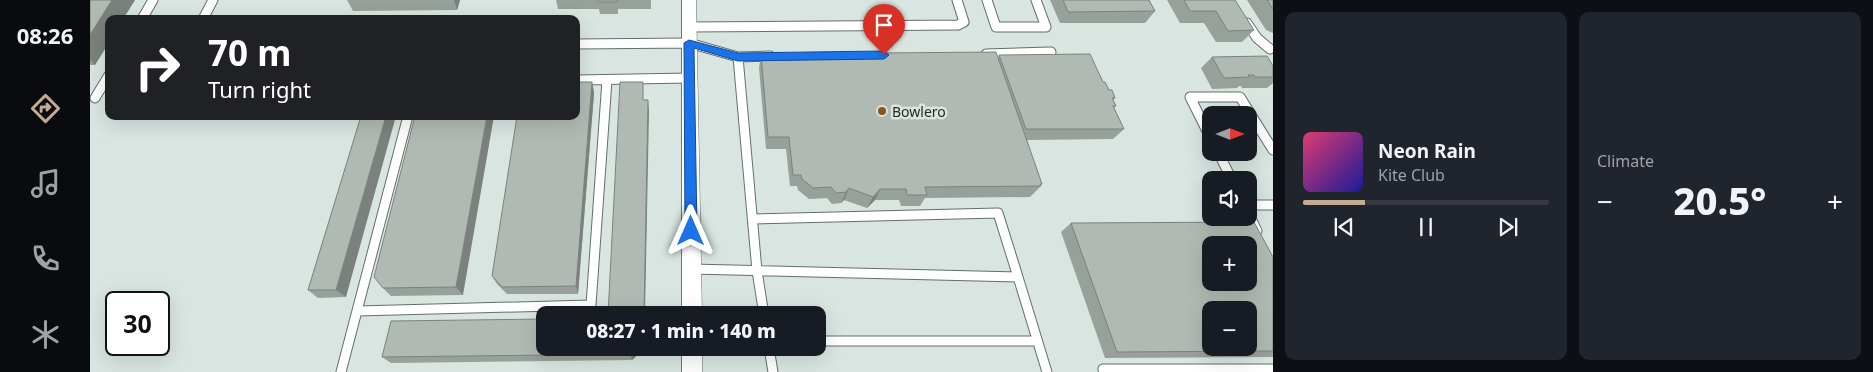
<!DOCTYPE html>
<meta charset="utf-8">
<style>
:root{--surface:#171b24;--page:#20242c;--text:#f1f3f6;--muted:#9ea1a6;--line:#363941;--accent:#c5ab90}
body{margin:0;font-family:"Noto Sans",sans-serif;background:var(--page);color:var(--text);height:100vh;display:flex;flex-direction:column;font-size:19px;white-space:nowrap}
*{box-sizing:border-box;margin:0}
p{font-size:16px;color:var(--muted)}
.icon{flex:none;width:28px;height:28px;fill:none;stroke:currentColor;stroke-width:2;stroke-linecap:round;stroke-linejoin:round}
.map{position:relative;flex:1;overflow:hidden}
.panel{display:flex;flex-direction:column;gap:12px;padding:12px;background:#0d0f14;width:600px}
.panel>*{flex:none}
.top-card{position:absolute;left:15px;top:15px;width:475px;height:105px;border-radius:10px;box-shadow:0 5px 20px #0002;background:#202124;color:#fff;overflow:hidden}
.needle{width:32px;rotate:90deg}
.buttons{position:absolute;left:1112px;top:106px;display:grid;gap:10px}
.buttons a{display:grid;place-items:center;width:55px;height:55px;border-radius:10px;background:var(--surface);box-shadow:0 5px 20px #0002;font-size:25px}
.speed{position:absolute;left:15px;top:291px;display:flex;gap:10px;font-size:25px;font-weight:700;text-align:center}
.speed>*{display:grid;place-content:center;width:65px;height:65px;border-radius:50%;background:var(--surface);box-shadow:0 5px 20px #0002;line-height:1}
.speed .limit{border:2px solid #111;border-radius:8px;background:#fff;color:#111}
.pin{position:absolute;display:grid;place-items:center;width:42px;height:42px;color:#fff;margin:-51px -21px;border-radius:50% 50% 50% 0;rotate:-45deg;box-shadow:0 0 5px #0007}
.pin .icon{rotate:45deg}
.me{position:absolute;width:55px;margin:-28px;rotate:0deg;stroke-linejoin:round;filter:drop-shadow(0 0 4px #0008)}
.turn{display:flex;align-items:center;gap:18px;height:105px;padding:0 20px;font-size:22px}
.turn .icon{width:65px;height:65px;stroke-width:2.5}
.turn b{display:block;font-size:35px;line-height:42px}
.big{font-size:38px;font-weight:800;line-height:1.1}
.panel .tile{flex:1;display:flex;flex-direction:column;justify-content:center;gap:8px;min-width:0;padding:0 18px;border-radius:10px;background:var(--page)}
.song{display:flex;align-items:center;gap:15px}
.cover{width:60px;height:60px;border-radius:8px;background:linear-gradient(135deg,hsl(340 70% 55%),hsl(240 70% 35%))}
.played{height:5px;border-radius:2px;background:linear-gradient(90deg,var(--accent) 25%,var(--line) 25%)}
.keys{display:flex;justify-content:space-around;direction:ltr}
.heat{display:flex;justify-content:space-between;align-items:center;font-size:28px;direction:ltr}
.panel .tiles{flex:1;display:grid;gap:12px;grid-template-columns:repeat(2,1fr)}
.trip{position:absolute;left:446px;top:306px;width:290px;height:50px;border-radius:10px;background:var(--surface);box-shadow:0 5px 20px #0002;font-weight:800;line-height:50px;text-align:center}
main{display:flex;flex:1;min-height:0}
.dock{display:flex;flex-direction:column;width:90px;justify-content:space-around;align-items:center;background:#090b0e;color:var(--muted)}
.dock .icon{width:35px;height:35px}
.dock .on{color:var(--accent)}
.dock b{font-size:22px;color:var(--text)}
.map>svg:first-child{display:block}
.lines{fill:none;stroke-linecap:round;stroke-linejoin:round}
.lane-casing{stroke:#636f6b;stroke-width:11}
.street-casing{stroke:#636f6b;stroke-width:1}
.lane{stroke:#fff;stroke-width:9}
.street{fill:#fff;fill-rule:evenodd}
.wall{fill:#97a099}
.shaded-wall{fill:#7b827d}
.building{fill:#b0bab2;stroke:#7b827d;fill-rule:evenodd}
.route{fill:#1a73e8;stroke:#114b97}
.poi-dot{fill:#8f5314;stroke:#d8e5e0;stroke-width:2}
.labels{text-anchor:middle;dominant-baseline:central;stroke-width:5;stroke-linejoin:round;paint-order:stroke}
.poi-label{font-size:14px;fill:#252a28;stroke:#d8e5e0;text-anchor:start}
</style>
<main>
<nav class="dock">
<b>08:26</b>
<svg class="icon on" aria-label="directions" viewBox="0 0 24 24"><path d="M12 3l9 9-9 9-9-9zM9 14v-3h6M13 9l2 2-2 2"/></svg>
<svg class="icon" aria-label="music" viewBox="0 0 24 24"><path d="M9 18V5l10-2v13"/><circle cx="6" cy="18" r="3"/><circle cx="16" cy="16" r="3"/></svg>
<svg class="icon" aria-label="phone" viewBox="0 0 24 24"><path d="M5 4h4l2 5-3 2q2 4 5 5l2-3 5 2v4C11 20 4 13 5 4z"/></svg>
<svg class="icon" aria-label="climate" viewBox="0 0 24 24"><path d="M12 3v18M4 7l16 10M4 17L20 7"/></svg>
</nav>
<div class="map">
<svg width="1183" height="372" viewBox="0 0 1183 372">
<rect width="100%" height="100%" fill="#d8e5e0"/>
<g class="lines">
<defs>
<path id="lane" d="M897 0 906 27H956L946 0
M52 19 63 0
M113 19 123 0
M1157 23 1167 38 1180 49
M599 27 868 25 874 22 867 0
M486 44 599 43 648 57 667 271 674 315
M896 54 961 52
M648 57 680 56
M486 80 600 78
M5 98 19 75
M1121 139 1100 97H1150L1183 150
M1128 152 1142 180
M1159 205H1183
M1159 214 1167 231
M663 219 908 213 928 277
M601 269 928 277 957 372
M267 311 501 305 517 80
M728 341H947
M679 348 683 372
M251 372 318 116
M1014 372 1013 369H1183"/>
<path id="street" d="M592 0H606L612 315H592Z
M592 348H612V372H592Z"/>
</defs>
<use href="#lane" class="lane-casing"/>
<use href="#street" class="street-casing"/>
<use href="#lane" class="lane"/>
<use href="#street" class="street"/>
</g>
<path class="wall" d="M0 0H45L33 19H19L5 65H0Z
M257 0H370L367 10 263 11Z
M466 0H561V9H528V14H510L509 9H468Z
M960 0H1059L1065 11 1055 23H970Z
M1077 0H1145L1164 30 1152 42H1126L1114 23H1090Z
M1157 0H1183V33L1176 30Z
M671 54 908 58 909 55 1013 82 1025 98 1023 100 1026 106 1024 108 1034 129 1023 139 936 140 952 184 950 185 951 186 940 197 835 198 830 206H811L809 200H785L777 208 754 200 751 203 742 204 737 198 719 199 708 190 707 186H700L696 149H676L669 68Z
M1122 57 1183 66V83L1177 88H1152L1151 86H1149L1147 88 1122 89 1111 68Z
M502 82 504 93 488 294H417L407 284 402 276Z
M271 116 256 297 228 298 218 290Z
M325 116 373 295 301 296 293 288Z
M981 223 1183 257V357L1015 358 971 232Z
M455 348H554V349L542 360 301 363 292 357Z"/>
<path class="shaded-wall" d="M22 0H45L33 19H19V43L5 65 0 60V35Z
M364 0H370L367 10Z
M502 82 504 93 488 294 486 286Z
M558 100 559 111 555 315H554Z
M296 116H306L256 297 246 290Z
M397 116H404L373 295 366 287Z
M759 188 754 200 751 203 756 192Z
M790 189 785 200 777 208 783 197Z
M548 348H554V349L542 360 540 354Z"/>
<path class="building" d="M0 0H22L0 35Z
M508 0H527V2H508Z
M973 0H1059L1065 11 978 12Z
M1094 0H1145L1164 30 1138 31 1126 11H1100Z
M1177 0H1183V9Z
M906 52 952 184H950L951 186 835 187 837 195H817L816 189H790L783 197 759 188 756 192 746 193 741 187 723 188 712 179 711 175H703L699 137H678L671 54Z
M1000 54 1013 82H1015L1019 90H1022L1025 98H1022L1026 106H1023L1034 129H936L909 55Z
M1177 56 1183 66V77H1165L1164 75H1158L1160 77 1134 78 1122 57Z
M486 82H502L486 286 412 287 402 276 427 116H486Z
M530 82H553V100H558L554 315H518Z
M271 116H296L246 290H218Z
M325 116H397L366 287 293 288 284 277Z
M1164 222 1183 257V351L1027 352 981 223ZM1121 245H1159V282H1121ZM1121 310H1159V348H1121Z
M455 319V348H548L540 354 292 357 301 321Z"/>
<path class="route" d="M599 40 648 53 794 51 799 55 794 59 648 61 604 48 607 231 605 234 601 236 597 234 595 231 594 43Z"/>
<circle class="poi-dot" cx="792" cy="111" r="5"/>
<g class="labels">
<g class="poi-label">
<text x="802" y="111">Bowlero</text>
</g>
</g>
</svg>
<div class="buttons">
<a><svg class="needle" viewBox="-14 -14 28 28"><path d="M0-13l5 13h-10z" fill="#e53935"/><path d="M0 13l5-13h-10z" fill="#9ea1a6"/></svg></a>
<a><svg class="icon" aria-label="sound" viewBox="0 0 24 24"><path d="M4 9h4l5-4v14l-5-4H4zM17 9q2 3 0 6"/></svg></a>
<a>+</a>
<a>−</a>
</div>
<div class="speed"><div class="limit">30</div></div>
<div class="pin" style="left:794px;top:55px;background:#d93025"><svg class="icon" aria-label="arrive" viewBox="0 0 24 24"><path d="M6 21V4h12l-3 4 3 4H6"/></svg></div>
<svg class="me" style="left:601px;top:231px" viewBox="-20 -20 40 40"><path d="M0-17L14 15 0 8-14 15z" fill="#1a73e8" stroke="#fff" stroke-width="4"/></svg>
<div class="trip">08:27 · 1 min · 140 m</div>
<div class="top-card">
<div class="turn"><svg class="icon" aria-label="right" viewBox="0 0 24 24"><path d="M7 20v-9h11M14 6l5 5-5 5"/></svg><div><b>70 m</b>Turn right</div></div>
</div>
</div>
<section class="panel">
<div class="tiles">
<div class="tile">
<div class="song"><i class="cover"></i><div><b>Neon Rain</b><p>Kite Club</p></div></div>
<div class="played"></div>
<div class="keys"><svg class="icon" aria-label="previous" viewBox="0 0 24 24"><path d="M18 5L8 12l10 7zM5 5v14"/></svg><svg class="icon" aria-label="pause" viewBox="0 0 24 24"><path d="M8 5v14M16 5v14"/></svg><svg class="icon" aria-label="next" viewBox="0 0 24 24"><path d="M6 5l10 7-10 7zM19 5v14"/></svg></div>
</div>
<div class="tile"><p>Climate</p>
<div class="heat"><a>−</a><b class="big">20.5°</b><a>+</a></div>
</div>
</div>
</section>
</main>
